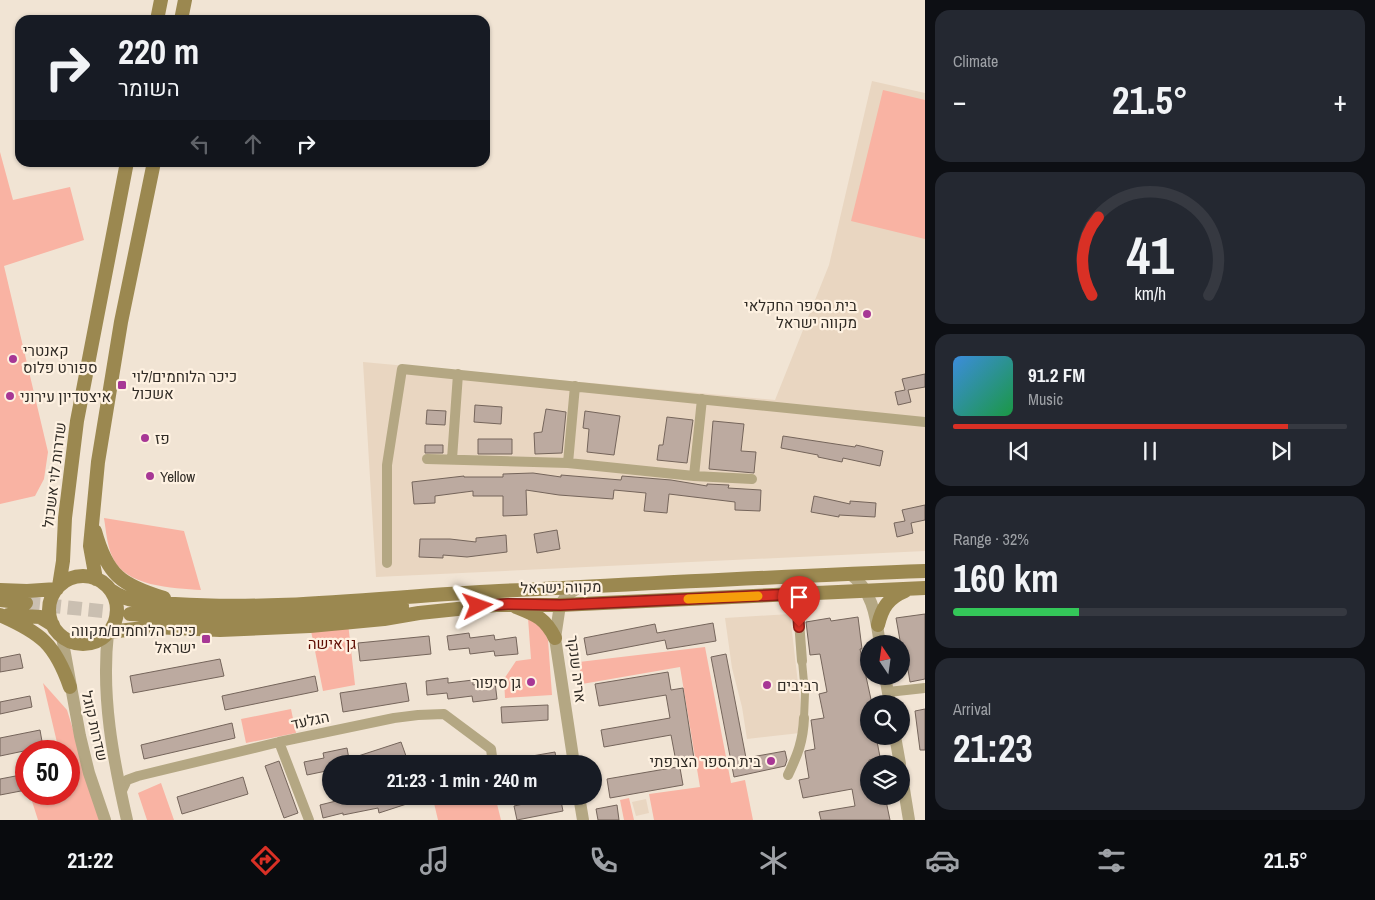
<!DOCTYPE html>
<meta charset="utf-8">
<style>
:root{--surface:#171b24;--page:#242831;--text:#f1f3f6;--muted:#9ea1a6;--line:#363941;--accent:#d93025}
body{margin:0;font-family:"Archivo Narrow",Heebo,sans-serif;background:var(--page);color:var(--text);height:100vh;display:flex;flex-direction:column;font-size:19px;white-space:nowrap}
*{box-sizing:border-box;margin:0}
p{font-size:16px;color:var(--muted)}
.icon{flex:none;width:28px;height:28px;fill:none;stroke:currentColor;stroke-width:2;stroke-linecap:round;stroke-linejoin:round}
.map{position:relative;flex:1;overflow:hidden}
.sheet{display:flex;flex-direction:column;gap:10px;padding:10px;background:#0d0f14;width:450px}
.sheet>*{flex:none}
.banner{position:absolute;left:15px;top:15px;width:475px;height:152px;border-radius:15px;box-shadow:0 1px 4px #0004;background:#171b24;color:var(--text);overflow:hidden}
.needle{width:32px;rotate:347deg}
.buttons{position:absolute;left:860px;top:635px;display:grid;gap:10px}
.buttons a{display:grid;place-items:center;width:50px;height:50px;border-radius:50%;background:var(--surface);box-shadow:0 1px 4px #0004;font-size:25px}
.speed{position:absolute;left:15px;top:740px;display:flex;gap:10px;font-size:25px;font-weight:700;text-align:center}
.speed>*{display:grid;place-content:center;width:65px;height:65px;border-radius:50%;background:var(--surface);box-shadow:0 1px 4px #0004;line-height:1}
.speed .limit{border:8px solid #d22;background:#fff;color:#111}
.pin{position:absolute;display:grid;place-items:center;width:42px;height:42px;color:#fff;margin:-51px -21px;border-radius:50% 50% 50% 0;rotate:-45deg;box-shadow:0 0 5px #0007}
.pin .icon{rotate:45deg}
.me{position:absolute;width:55px;margin:-28px;rotate:86deg;stroke-linejoin:round;filter:drop-shadow(0 0 4px #0008)}
.turn{display:flex;align-items:center;gap:18px;height:105px;padding:0 20px;font-size:22px}
.turn .icon{width:65px;height:65px;stroke-width:2.5}
.turn b{display:block;font-size:35px;line-height:42px}
.lanes{display:flex;align-items:center;height:48px;padding:0 20px;background:#0003;justify-content:center;gap:25px;direction:ltr}
.lanes .off{opacity:.35}
.big{font-size:38px;font-weight:700;line-height:1.1}
.sheet .widget{flex:1;display:flex;flex-direction:column;justify-content:center;gap:8px;min-width:0;padding:0 18px;border-radius:15px;background:var(--page)}
.sheet .dial{align-items:center;gap:0}
.dial svg{height:130px;overflow:visible;fill:none;stroke:var(--line);stroke-width:7;stroke-linecap:round;text-anchor:middle}
.dial text{fill:var(--text);stroke:none}
.song{display:flex;align-items:center;gap:15px}
.cover{width:60px;height:60px;border-radius:8px;background:linear-gradient(135deg,hsl(210 70% 55%),hsl(140 70% 35%))}
.played{height:5px;border-radius:2px;background:linear-gradient(90deg,var(--accent) 85%,var(--line) 85%)}
.keys{display:flex;justify-content:space-around;direction:ltr}
.heat{display:flex;justify-content:space-between;align-items:center;font-size:28px;direction:ltr}
.charge{height:8px;border-radius:4px;background:linear-gradient(90deg,#34c759 32%,var(--line) 0)}
.trip{position:absolute;left:322px;top:755px;width:280px;height:50px;border-radius:25px;background:var(--surface);box-shadow:0 1px 4px #0004;font-weight:700;line-height:50px;text-align:center}
.tab-bar{display:flex;height:80px;justify-content:space-around;align-items:center;background:#090b0e;color:var(--muted)}
.tab-bar .icon{width:35px;height:35px}
.tab-bar .selected{color:var(--accent)}
.tab-bar b{font-size:22px;color:var(--text)}
main{display:flex;flex:1;min-height:0}
.map>svg:first-child{display:block}
.built{fill:#e9d6c1}
.green{fill:#f9b3a3}
.building{fill:#bcaaa0;stroke:#75655b}
.lines{fill:none;stroke-linecap:round;stroke-linejoin:round}
.secondary-tunnel{stroke:#cabfb1;stroke-width:14;stroke-dasharray:14 7;stroke-linecap:butt}
.pedestrian{stroke:#b4a783;stroke-width:8}
.minor{stroke:#b4a783;stroke-width:10}
.tertiary{stroke:#b4a783;stroke-width:12}
.secondary{stroke:#9b8850;stroke-width:14}
.route-casing{stroke:#8d1f18;stroke-width:12}
.route{stroke:#d93025;stroke-width:9}
.slow{stroke:#f59e0b;stroke-width:9}
.poi-dot{fill:#a73795;stroke:#fef1e1;stroke-width:2}
.labels{text-anchor:middle;dominant-baseline:central;stroke-width:4.5;stroke-linejoin:round;paint-order:stroke}
.poi-label{font-size:15px;fill:#302b25;stroke:#fef1e1;text-anchor:start}
.street-label{font-size:15px;fill:#302b25;stroke:#fef1e1}
.park-label{font-size:15px;fill:#5e0b00;stroke:#fef1e1}
</style>
<main>
<div class="map">
<svg width="925" height="820" viewBox="0 0 925 820">
<rect width="100%" height="100%" fill="#f1e4d4"/>
<path class="built" d="M872 81 925 93V551L376 577 363 362 775 400 829 265Z
M790 614 800 701V733L747 739 742 707 732 668 725 618Z
M646 799 649 813 636 816 632 802Z"/>
<path class="green" d="M883 90 925 100V239L851 221Z
M0 152 13 200 70 187 84 240 4 266 48 452 44 479 35 496 0 504Z
M104 518 184 531 201 590C173 588 124 587 112 556 107 545 106 530 104 518Z
M528 618 542 628 548 640 552 695 505 698 504 679 516 661 531 659Z
M348 623 355 685 323 691 310 626Z
M705 647 731 783 745 780 753 820H654L649 794 700 787 680 667 582 684 579 662Z
M43 683 67 710 101 820H38L30 795 69 794V751H59Z
M291 709 296 733 246 743 241 719Z
M161 783 174 820H147L138 793Z
M445 796H495L501 820H438L433 799Z
M629 798 634 820H624L620 800Z"/>
<path class="building" d="M925 374V387L908 390 911 402 898 405 895 392 905 390 902 379Z
M475 405 502 407 501 424 474 422Z
M546 409 566 412 562 453 535 454 534 433 542 432Z
M427 410 446 411 445 425 426 424Z
M585 411 620 416 614 455 587 452 589 429 583 428Z
M667 417 693 420 687 463 657 460 659 445H663Z
M713 421 744 424 741 451 756 452 754 473 709 469Z
M783 436 855 447 856 445 883 451 880 466 843 458 842 462 818 457V455L781 448Z
M478 439H512V454H478Z
M425 445H443V453H425Z
M533 473 561 477V475L621 480 622 476 671 480 707 486V484L729 485 728 488 761 490 760 511 735 510V502L669 494 667 513 644 511 646 493 614 490 613 499 559 495 526 490 527 515 503 516V496H473V491L435 496V503L414 504 412 482 464 476V477H503V474Z
M814 496 850 504V501L876 503 875 517 839 515V517L811 512Z
M925 505V520L911 523 913 533 897 537 894 523 905 521 902 510Z
M557 530 560 549 537 553 534 534Z
M506 535 507 552 467 557 443 555V558L419 557 420 539H450L476 542V538Z
M925 614V679L910 682 906 657H903L896 618Z
M858 617 862 649H860L872 704H869V736H876L880 757 869 760V796H885L890 820H821L819 812 855 806 852 789 803 798 799 780 809 778 805 753V751L815 749 811 720 824 718 819 694 827 692 820 654 810 655 806 622 830 618 831 621Z
M713 623 716 641 667 649 665 640 587 655 584 638 655 624 657 633Z
M469 633 470 638 494 635 495 640 516 637 518 654 495 656 494 651 470 654 469 648 449 650 447 636Z
M429 636 431 654 360 661 358 643Z
M20 654 23 668 0 672V658Z
M726 654 746 758 785 751 787 760 785 766 734 777 711 657Z
M220 659 224 676 133 693 130 676Z
M668 672 671 690 683 688 695 765 680 768 683 785 610 798 607 779 677 767 671 735 604 747 601 730 670 718 666 695 599 706 595 684Z
M315 676 318 691 225 710 222 696Z
M448 678V683L473 680V685L495 682 497 699 473 702 472 696 448 699 447 693 427 695 426 681Z
M406 683 409 701 343 712 340 693Z
M30 696 32 707 0 714V702Z
M548 705V720L502 723 501 707Z
M925 709V750H920L915 711Z
M232 723 235 738 144 759 141 745Z
M40 730 43 747 0 756V738Z
M401 742 406 756 383 764H331V770L307 775 304 762 324 758 323 753 347 748 349 759Z
M555 752 557 764H510L509 760Z
M279 761 298 813 284 818 265 766Z
M26 774V790L0 795V779Z
M243 777 248 794 182 814 177 797Z
M339 796H365L366 802 382 796H425V798L379 813 378 808 343 815V813L323 818 320 805 340 800Z
M560 796 563 811 517 820 514 806Z
M617 805 619 820H598L596 809Z"/>
<g class="lines">
<path class="secondary-tunnel" d="M26 603 130 614"/>
<path class="pedestrian" d="M802 661 805 693 804 718"/>
<path class="minor" d="M427 459 568 463 694 476 752 479
M452 459 458 374
M568 463 575 386
M694 476 702 399
M387 563V465L402 369 925 422
M797 594 802 661
M888 692 925 688
M279 742 309 820
M788 775C798 754 803 741 804 718
M121 793 127 780 138 776 279 742 394 718 418 715 444 714 491 749 493 764"/>
<path class="tertiary" d="M849 573C873 590 876 618 880 644
M108 633C101 696 113 759 127 820
M62 637 80 736 89 773 105 820
M885 676 890 704
M895 736 900 764
M574 764 555 638 560 605 567 595 578 588
M901 771 909 820
M579 796 583 820"/>
<path class="secondary" d="M157 20 161 0
M181 20 185 0
M95 531C107 575 121 585 164 598
M49 610a34 34 0 1 1 68 0a34 34 0 1 1-68 0Z
M96 579 90 546 98 462 121 322 154 162
M59 586 63 561 65 518 77 421 127 162
M0 590 27 591 57 589
M112 591C130 604 154 603 175 604 283 611 391 596 499 591 641 584 783 576 925 571
M0 600 26 603
M516 607C536 615 545 618 555 638
M130 614C171 616 212 618 253 617 303 615 352 611 402 606
M0 615C41 633 55 644 70 687
M8 615 40 617 53 625
M878 625C882 608 888 598 905 591
M109 632 153 627 220 630 310 626 384 619 419 613 496 605H560L925 588"/>
</g>
<g class="lines">
<defs>
<path id="route" d="M478 606 508 604 560 605 797 594 799 627"/>
</defs>
<use href="#route" class="route-casing"/>
<use href="#route" class="route"/>
<path class="slow" d="M688 599 758 596"/>
</g>
<g class="poi-dot">
<circle cx="867" cy="314" r="5"/>
<circle cx="13" cy="359" r="5"/>
<rect x="117" y="380" width="10" height="10" rx="2.5"/>
<circle cx="10" cy="396" r="5"/>
<circle cx="145" cy="438" r="5"/>
<circle cx="150" cy="476" r="5"/>
<rect x="201" y="634" width="10" height="10" rx="2.5"/>
<circle cx="531" cy="682" r="5"/>
<circle cx="767" cy="685" r="5"/>
<circle cx="771" cy="761" r="5"/>
</g>
<g class="labels">
<g class="poi-label">
<text x="857" y="305" text-anchor="end">בית הספר החקלאי<tspan x="857" dy="17">מקווה ישראל</tspan></text>
<text x="23" y="350">קאנטרי<tspan x="23" dy="17">ספורט פלוס</tspan></text>
<text x="132" y="376">כיכר הלוחמים/לוי<tspan x="132" dy="17">אשכול</tspan></text>
<text x="20" y="396">איצטדיון עירוני</text>
<text x="155" y="438">פז</text>
<text x="160" y="476">Yellow</text>
<text x="196" y="630" text-anchor="end">כיכר הלוחמים/מקווה<tspan x="196" dy="17">ישראל</tspan></text>
<text x="521" y="682" text-anchor="end">גן סיפור</text>
<text x="777" y="685">רביבים</text>
<text x="761" y="761" text-anchor="end">בית הספר הצרפתי</text>
</g>
<g class="street-label">
<text transform="translate(54 475) rotate(-83)">שדרות לוי אשכול</text>
<text transform="translate(561 587) rotate(-1)">מקווה ישראל</text>
<text transform="translate(577 669) rotate(83)">אריה שנקר</text>
<text transform="translate(310 720) rotate(-12)">הגלעד</text>
<text transform="translate(95 726) rotate(77)">שדרות קוגל</text>
</g>
<g class="park-label">
<text x="332" y="643">גן אישה</text>
</g>
</g>
</svg>
<div class="buttons">
<a><svg class="needle" viewBox="-14 -14 28 28"><path d="M0-13l5 13h-10z" fill="#e53935"/><path d="M0 13l5-13h-10z" fill="#9ea1a6"/></svg></a>
<a><svg class="icon" aria-label="search" viewBox="0 0 24 24"><circle cx="10" cy="10" r="6"/><path d="M15 15l6 6"/></svg></a>
<a><svg class="icon" aria-label="layers" viewBox="0 0 24 24"><path d="M12 4l9 5-9 5-9-5zM3 14l9 5 9-5"/></svg></a>
</div>
<div class="speed"><div class="limit">50</div></div>
<div class="pin" style="left:799px;top:627px;background:#d93025"><svg class="icon" aria-label="arrive" viewBox="0 0 24 24"><path d="M6 21V4h12l-3 4 3 4H6"/></svg></div>
<svg class="me" style="left:478px;top:606px" viewBox="-20 -20 40 40"><path d="M0-17L14 15 0 8-14 15z" fill="#d93025" stroke="#fff" stroke-width="4"/></svg>
<div class="trip">21:23 · 1 min · 240 m</div>
<div class="banner">
<div class="turn"><svg class="icon" aria-label="right" viewBox="0 0 24 24"><path d="M7 20v-9h11M14 6l5 5-5 5"/></svg><div><b>220 m</b>השומר</div></div>
<div class="lanes"><svg class="icon off" aria-label="left" viewBox="0 0 24 24"><path d="M17 20v-9H6M10 6l-5 5 5 5"/></svg><svg class="icon off" aria-label="ahead" viewBox="0 0 24 24"><path d="M12 20V5M6 11l6-6 6 6"/></svg><svg class="icon" aria-label="right" viewBox="0 0 24 24"><path d="M7 20v-9h11M14 6l5 5-5 5"/></svg></div>
</div>
</div>
<section class="sheet">
<div class="widget"><p>Climate</p>
<div class="heat"><a>−</a><b class="big">21.5°</b><a>+</a></div>
</div>
<div class="widget dial"><svg viewBox="0 0 100 80">
<path d="M14 69A42 42 0 1 1 86 69"/>
<path d="M14 69A42 42 0 0 1 18 21" stroke="#d93025"/>
<text x="50" y="56" font-size="32" font-weight="700">41</text>
<text x="50" y="72" font-size="11">km/h</text>
</svg></div>
<div class="widget">
<div class="song"><i class="cover"></i><div><b>91.2 FM</b><p>Music</p></div></div>
<div class="played"></div>
<div class="keys"><svg class="icon" aria-label="previous" viewBox="0 0 24 24"><path d="M18 5L8 12l10 7zM5 5v14"/></svg><svg class="icon" aria-label="pause" viewBox="0 0 24 24"><path d="M8 5v14M16 5v14"/></svg><svg class="icon" aria-label="next" viewBox="0 0 24 24"><path d="M6 5l10 7-10 7zM19 5v14"/></svg></div>
</div>
<div class="widget"><p>Range · 32%</p><b class="big">160 km</b><div class="charge"></div></div>
<div class="widget"><p>Arrival</p><b class="big">21:23</b></div>
</section>
</main>
<nav class="tab-bar">
<b>21:22</b>
<svg class="icon selected" aria-label="directions" viewBox="0 0 24 24"><path d="M12 3l9 9-9 9-9-9zM9 14v-3h6M13 9l2 2-2 2"/></svg>
<svg class="icon" aria-label="music" viewBox="0 0 24 24"><path d="M9 18V5l10-2v13"/><circle cx="6" cy="18" r="3"/><circle cx="16" cy="16" r="3"/></svg>
<svg class="icon" aria-label="phone" viewBox="0 0 24 24"><path d="M5 4h4l2 5-3 2q2 4 5 5l2-3 5 2v4C11 20 4 13 5 4z"/></svg>
<svg class="icon" aria-label="climate" viewBox="0 0 24 24"><path d="M12 3v18M4 7l16 10M4 17L20 7"/></svg>
<svg class="icon" aria-label="car" viewBox="0 0 24 24"><path d="M5 17H2v-5l4-1 3-4h7l3 4 3 1v5h-3M9 17h6M6 11h13"/><circle cx="7" cy="17" r="2"/><circle cx="17" cy="17" r="2"/></svg>
<svg class="icon" aria-label="filters" viewBox="0 0 24 24"><path d="M4 7h16M4 17h16"/><circle cx="9" cy="7" r="2"/><circle cx="15" cy="17" r="2"/></svg>
<b>21.5°</b>
</nav>
